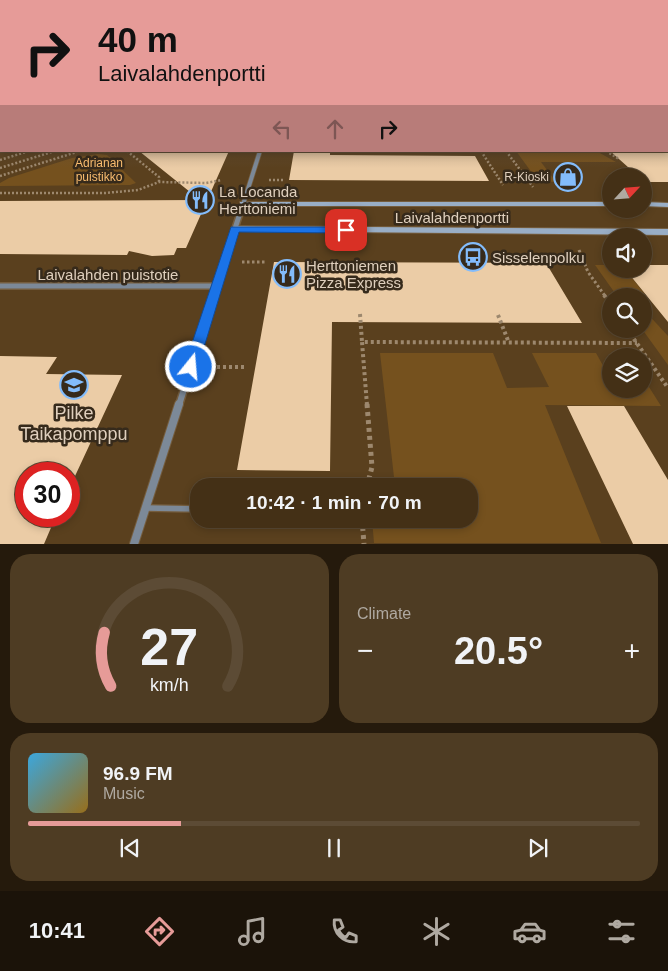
<!DOCTYPE html>
<meta charset="utf-8">
<style>
:root{--surface:#443016;--page:#4e3c23;--text:#f1f3f6;--muted:#afa9a1;--line:#5c4b35;--accent:#e69b98}
body{margin:0;font-family:Helvetica,sans-serif;background:var(--page);color:var(--text);height:100vh;display:flex;flex-direction:column;font-size:19px;white-space:nowrap}
*{box-sizing:border-box;margin:0}
p{font-size:16px;color:var(--muted)}
.icon{flex:none;width:28px;height:28px;fill:none;stroke:currentColor;stroke-width:2;stroke-linecap:round;stroke-linejoin:round}
.map{position:relative;height:544px;overflow:hidden}
.sheet{display:flex;flex-direction:column;gap:10px;padding:10px;background:#251a0c;flex:1}
.sheet>*{flex:none}
.top-card{position:absolute;left:0px;top:0px;width:669px;height:152px;box-shadow:0 2px 8px #0003,0 0 0 1px var(--line);background:#e69b98;color:#111;overflow:hidden}
.needle{width:32px;rotate:64deg}
.buttons{position:absolute;left:602px;top:168px;display:grid;gap:10px}
.buttons a{display:grid;place-items:center;width:50px;height:50px;border-radius:50%;background:var(--surface);box-shadow:0 2px 8px #0003,0 0 0 1px var(--line);font-size:25px}
.speed{position:absolute;left:15px;top:462px;display:flex;gap:10px;font-size:25px;font-weight:700;text-align:center}
.speed>*{display:grid;place-content:center;width:65px;height:65px;border-radius:50%;background:var(--surface);box-shadow:0 2px 8px #0003,0 0 0 1px var(--line);line-height:1}
.speed .limit{border:8px solid #d22;background:#fff;color:#111}
.pin{position:absolute;display:grid;place-items:center;width:42px;height:42px;color:#fff;margin:-21px;border-radius:10px;box-shadow:0 2px 8px #0006}
.me{position:absolute;width:55px;margin:-28px;rotate:17deg;stroke-linejoin:round;filter:drop-shadow(0 0 4px #0008)}
.turn{display:flex;align-items:center;gap:18px;height:105px;padding:0 15px;font-size:22px}
.turn .icon{width:65px;height:65px;stroke-width:2.5}
.turn b{display:block;font-size:35px;line-height:42px}
.lanes{display:flex;align-items:center;height:48px;padding:0 15px;background:#0003;justify-content:center;gap:25px;direction:ltr}
.lanes .off{opacity:.35}
.big{font-size:38px;font-weight:600;line-height:1.1}
.sheet .card{flex:1;display:flex;flex-direction:column;justify-content:center;gap:8px;min-width:0;padding:0 18px;border-radius:20px;background:var(--page)}
.sheet .dial{align-items:center;gap:0}
.dial svg{height:130px;overflow:visible;fill:none;stroke:var(--line);stroke-width:7;stroke-linecap:round;text-anchor:middle}
.dial text{fill:var(--text);stroke:none}
.song{display:flex;align-items:center;gap:15px}
.cover{width:60px;height:60px;border-radius:8px;background:linear-gradient(135deg,hsl(200 70% 55%),hsl(40 70% 35%))}
.played{height:5px;border-radius:2px;background:linear-gradient(90deg,var(--accent) 25%,var(--line) 25%)}
.keys{display:flex;justify-content:space-around;direction:ltr}
.heat{display:flex;justify-content:space-between;align-items:center;font-size:28px;direction:ltr}
.sheet .tiles{flex:1;display:grid;gap:10px;grid-template-columns:1fr 1fr}
.card:last-child{grid-column:span 2}
.trip{position:absolute;left:190px;top:478px;width:288px;height:50px;border-radius:20px;background:var(--surface);box-shadow:0 2px 8px #0003,0 0 0 1px var(--line);font-weight:600;line-height:50px;text-align:center}
.dock{display:flex;height:80px;justify-content:space-around;align-items:center;background:#1b1309;color:var(--muted)}
.dock .icon{width:35px;height:35px}
.dock .on{color:var(--accent)}
.dock b{font-size:22px;color:var(--text)}
.map>svg:first-child{display:block}
.green{fill:#75511e}
.building{fill:#ebcca6}
.lines{fill:none;stroke-linecap:round;stroke-linejoin:round}
.lane-casing{stroke:#755d3e;stroke-width:8}
.street-far3-casing{stroke:#755d3e;stroke-width:5.5}
.street-far2-casing{stroke:#755d3e;stroke-width:8}
.street-far1-casing{stroke:#755d3e;stroke-width:9}
.street-casing{stroke:#755d3e;stroke-width:10}
.secondary-casing{stroke:#755d3e;stroke-width:2}
.path-far3{stroke:#9d886e;stroke-width:2.5;stroke-dasharray:2 2;stroke-linecap:butt}
.path-far2{stroke:#9d886e;stroke-width:3;stroke-dasharray:2.5 2.5;stroke-linecap:butt}
.path-far1{stroke:#9d886e;stroke-width:4;stroke-dasharray:3 3;stroke-linecap:butt}
.path{stroke:#9d886e;stroke-width:5;stroke-dasharray:4 4;stroke-linecap:butt}
.lane{stroke:#7c8998;stroke-width:5.5}
.street-far3{stroke:#7c8998;stroke-width:4}
.street-far2{stroke:#7c8998;stroke-width:5}
.street-far1{stroke:#7c8998;stroke-width:6}
.street{stroke:#7c8998;stroke-width:8}
.secondary{fill:#99aec6;fill-rule:evenodd}
.route{fill:#1a73e8;stroke:#114b97}
.labels{text-anchor:middle;dominant-baseline:central;stroke-width:5;stroke-linejoin:round;paint-order:stroke}
.far-park-label{font-size:12px;fill:#f9bc6f;stroke:#362a1b}
.far-poi-label{font-size:12px;fill:#dfcfbd;stroke:#362a1b;text-anchor:end}
.poi-label{font-size:15px;fill:#dfcfbd;stroke:#362a1b;text-anchor:start}
.street-label{font-size:15px;fill:#dfcfbd;stroke:#362a1b}
.near-poi-label{font-size:18px;fill:#dfcfbd;stroke:#362a1b}
</style>
<div class="map">
<svg width="668" height="544" viewBox="0 0 668 544">
<rect width="100%" height="100%" fill="#5a401e"/>
<path class="green" d="M516 151 598 152 616 162H541L556 182 538 181Z
M98 154 107 155 136 183 130 185 0 186V183L9 178 72 158Z
M595 265H611V269H625L647 297 617 296Z
M644 310 668 336V365L642 329H644Z
M380 353H493L507 388 549 387 532 353H596L611 380V389L649 387 661 406 545 405 601 543H374L372 519H469V486H395Z"/>
<path class="building" d="M139 151H229L186 248H177L174 255 152 256 129 251 127 255 0 254V201L200 200Z
M294 151H330V155L475 156 489 181 289 180Z
M610 151H668V182H645L644 176H638Z
M274 262 546 263 582 323 332 322 330 471 237 470Z
M644 265H668V322L625 269H644Z
M0 356 57 357 46 374 122 375 69 489V474H26V516H56L44 544H0Z
M567 406H624L668 480V544H633Z"/>
<g class="lines">
<defs>
<path id="lane" d="M146 508 199 509"/>
<path id="street-far3" d="M241 211 260 151"/>
<path id="street-far2" d="M0 286H216
M213 296 241 210"/>
<path id="street-far1" d="M179 405 214 295"/>
<path id="street" d="M134 544 179 404"/>
<path id="secondary" d="M240 202H611V206H240Z
M644 202 668 203V207L644 206Z
M235 226 668 229V235L232 231 231 229 232 227Z"/>
</defs>
<use href="#lane" class="lane-casing"/>
<use href="#street-far3" class="street-far3-casing"/>
<use href="#street-far2" class="street-far2-casing"/>
<use href="#street-far1" class="street-far1-casing"/>
<use href="#street" class="street-casing"/>
<use href="#secondary" class="secondary-casing"/>
<path class="path-far3" d="M127 151 159 177V182
M376 151V155
M481 151 503 185
M506 151 533 187
M606 151 619 159
M0 160 29 151
M0 168 55 151
M0 176 80 151
M269 180H283
M0 193H105L138 190 159 182 206 183 222 180"/>
<path class="path-far2" d="M579 250 588 272 605 296
M242 262H267"/>
<path class="path-far1" d="M604 295 611 305
M644 307H649
M360 314 362 342
M498 315 509 343
M627 329 668 388
M211 367H244
M367 405 362 342 637 343"/>
<path class="path" d="M367 404 372 467 367 486
M362 519 364 544"/>
<use href="#lane" class="lane"/>
<use href="#street-far3" class="street-far3"/>
<use href="#street-far2" class="street-far2"/>
<use href="#street-far1" class="street-far1"/>
<use href="#street" class="street"/>
<use href="#secondary" class="secondary"/>
</g>
<linearGradient id="sky" x2="0" y2="1"><stop stop-color="#322310"/><stop offset="0.55" stop-color="#65594c"/><stop offset="1" stop-color="#65594c" stop-opacity="0"/></linearGradient>
<rect width="668" height="168" fill="url(#sky)"/>
<path class="route" d="M231 227H346L351 230 346 233 239 232 198 367 196 371 191 373 186 371 184 367Z"/>
<defs>
<symbol id="shop-ring" viewBox="-11 -11 22 22"><circle r="9.5" fill="#362a1b" stroke="#83bcfb" stroke-width="1.5"/><path d="M-5-2.5h2.3a2.7 3.5 0 0 1 5.4 0H5L5.5 6h-11ZM-1.5-2.5h3a1.5 2.3 0 0 0-3 0Z" fill="#83bcfb"/></symbol>
<symbol id="restaurant-ring" viewBox="-11 -11 22 22"><circle r="9.5" fill="#362a1b" stroke="#83bcfb" stroke-width="1.5"/><path d="M-5-6h1v4h1v-4h1v4h1v-4h1v5L-1.5 .5V6h-2V.5L-5-1ZM5-6V6H3V1.5H1.5Q1.5-4 5-6Z" fill="#83bcfb"/></symbol>
<symbol id="bus-ring" viewBox="-11 -11 22 22"><circle r="9.5" fill="#362a1b" stroke="#83bcfb" stroke-width="1.5"/><path d="M-5-6H5V4H4V6H2V4H-2V6H-4V4H-5ZM-3.5-4V0h7V-4ZM-3.5 1.2v1.5H-2V1.2ZM2 1.2v1.5H3.5V1.2Z" fill="#83bcfb"/></symbol>
<symbol id="school-ring" viewBox="-11 -11 22 22"><circle r="9.5" fill="#362a1b" stroke="#83bcfb" stroke-width="1.5"/><path d="M0-5L7-2L0 1L-7-2ZM-4 1L0 2.5L4 1V4Q0 6-4 4Z" fill="#83bcfb"/></symbol>
</defs>
<g fill-rule="evenodd">
<use href="#shop-ring" x="552" y="161" width="32" height="32"/>
<use href="#restaurant-ring" x="184" y="184" width="32" height="32"/>
<use href="#bus-ring" x="457" y="241" width="32" height="32"/>
<use href="#restaurant-ring" x="271" y="258" width="32" height="32"/>
<use href="#school-ring" x="58" y="369" width="32" height="32"/>
</g>
<g class="labels">
<g class="far-park-label">
<text x="99" y="163">Adrianan<tspan x="99" dy="14">puistikko</tspan></text>
</g>
<g class="far-poi-label">
<text x="549" y="177">R-Kioski</text>
</g>
<g class="poi-label">
<text x="219" y="191">La Locanda<tspan x="219" dy="17">Herttoniemi</tspan></text>
<text x="492" y="257">Sisselenpolku</text>
<text x="306" y="265">Herttoniemen<tspan x="306" dy="17">Pizza Express</tspan></text>
</g>
<g class="street-label">
<text x="452" y="217">Laivalahdenportti</text>
<text x="108" y="274">Laivalahden puistotie</text>
</g>
<g class="near-poi-label">
<text x="74" y="413">Pilke<tspan x="74" dy="21">Taikapomppu</tspan></text>
</g>
</g>
</svg>
<div class="buttons">
<a><svg class="needle" viewBox="-14 -14 28 28"><path d="M0-13l5 13h-10z" fill="#e53935"/><path d="M0 13l5-13h-10z" fill="#afa9a1"/></svg></a>
<a><svg class="icon" aria-label="sound" viewBox="0 0 24 24"><path d="M4 9h4l5-4v14l-5-4H4zM17 9q2 3 0 6"/></svg></a>
<a><svg class="icon" aria-label="search" viewBox="0 0 24 24"><circle cx="10" cy="10" r="6"/><path d="M15 15l6 6"/></svg></a>
<a><svg class="icon" aria-label="layers" viewBox="0 0 24 24"><path d="M12 4l9 5-9 5-9-5zM3 14l9 5 9-5"/></svg></a>
</div>
<div class="speed"><div class="limit">30</div></div>
<div class="pin" style="left:346px;top:230px;background:#d93025"><svg class="icon" aria-label="arrive" viewBox="0 0 24 24"><path d="M6 21V4h12l-3 4 3 4H6"/></svg></div>
<svg class="me" style="left:191px;top:367px" viewBox="-20 -20 40 40"><circle r="17" fill="#1a73e8" stroke="#fff" stroke-width="3"/><path d="M0-11L8 9 0 5-8 9z" fill="#fff"/></svg>
<div class="trip">10:42 · 1 min · 70 m</div>
<div class="top-card">
<div class="turn"><svg class="icon" aria-label="right" viewBox="0 0 24 24"><path d="M7 20v-9h11M14 6l5 5-5 5"/></svg><div><b>40 m</b>Laivalahdenportti</div></div>
<div class="lanes"><svg class="icon off" aria-label="left" viewBox="0 0 24 24"><path d="M17 20v-9H6M10 6l-5 5 5 5"/></svg><svg class="icon off" aria-label="ahead" viewBox="0 0 24 24"><path d="M12 20V5M6 11l6-6 6 6"/></svg><svg class="icon" aria-label="right" viewBox="0 0 24 24"><path d="M7 20v-9h11M14 6l5 5-5 5"/></svg></div>
</div>
</div>
<section class="sheet">
<div class="tiles">
<div class="card dial"><svg viewBox="0 0 100 80">
<path d="M14 69A42 42 0 1 1 86 69"/>
<path d="M14 69A42 42 0 0 1 10 36" stroke="#e69b98"/>
<text x="50" y="56" font-size="32" font-weight="700">27</text>
<text x="50" y="72" font-size="11">km/h</text>
</svg></div>
<div class="card"><p>Climate</p>
<div class="heat"><a>−</a><b class="big">20.5°</b><a>+</a></div>
</div>
<div class="card">
<div class="song"><i class="cover"></i><div><b>96.9 FM</b><p>Music</p></div></div>
<div class="played"></div>
<div class="keys"><svg class="icon" aria-label="previous" viewBox="0 0 24 24"><path d="M18 5L8 12l10 7zM5 5v14"/></svg><svg class="icon" aria-label="pause" viewBox="0 0 24 24"><path d="M8 5v14M16 5v14"/></svg><svg class="icon" aria-label="next" viewBox="0 0 24 24"><path d="M6 5l10 7-10 7zM19 5v14"/></svg></div>
</div>
</div>
</section>
<nav class="dock">
<b>10:41</b>
<svg class="icon on" aria-label="directions" viewBox="0 0 24 24"><path d="M12 3l9 9-9 9-9-9zM9 14v-3h6M13 9l2 2-2 2"/></svg>
<svg class="icon" aria-label="music" viewBox="0 0 24 24"><path d="M9 18V5l10-2v13"/><circle cx="6" cy="18" r="3"/><circle cx="16" cy="16" r="3"/></svg>
<svg class="icon" aria-label="phone" viewBox="0 0 24 24"><path d="M5 4h4l2 5-3 2q2 4 5 5l2-3 5 2v4C11 20 4 13 5 4z"/></svg>
<svg class="icon" aria-label="climate" viewBox="0 0 24 24"><path d="M12 3v18M4 7l16 10M4 17L20 7"/></svg>
<svg class="icon" aria-label="car" viewBox="0 0 24 24"><path d="M5 17H2v-5l4-1 3-4h7l3 4 3 1v5h-3M9 17h6M6 11h13"/><circle cx="7" cy="17" r="2"/><circle cx="17" cy="17" r="2"/></svg>
<svg class="icon" aria-label="filters" viewBox="0 0 24 24"><path d="M4 7h16M4 17h16"/><circle cx="9" cy="7" r="2"/><circle cx="15" cy="17" r="2"/></svg>
</nav>
